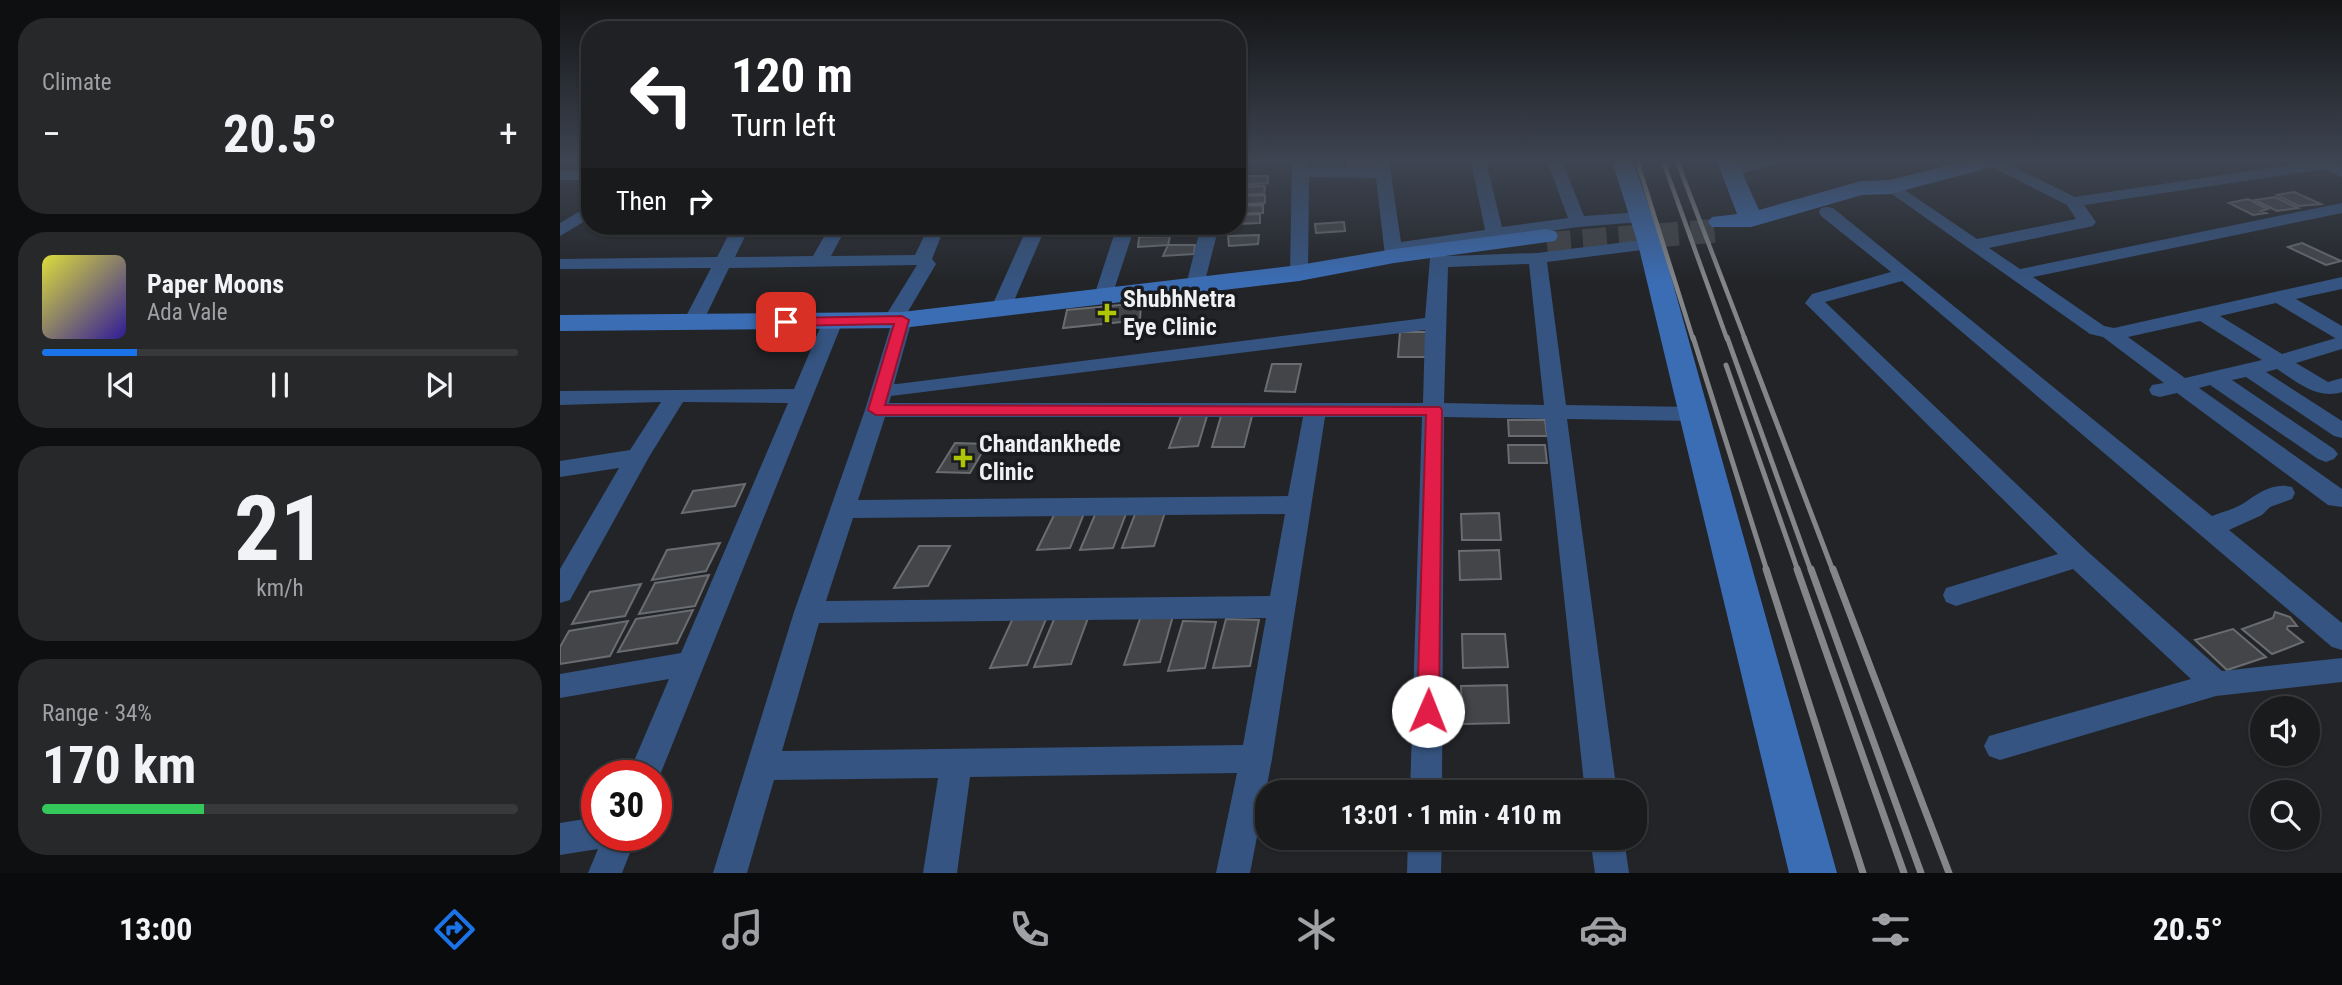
<!DOCTYPE html>
<meta charset="utf-8">
<style>
:root{--surface:#1a1b1d;--page:#27282a;--text:#f1f3f6;--muted:#9fa1a4;--line:#38393b;--accent:#1a73e8}
body{margin:0;font-family:"Roboto Condensed",sans-serif;background:var(--page);color:var(--text);height:100vh;display:flex;flex-direction:column;font-size:26px;white-space:nowrap}
*{box-sizing:border-box;margin:0}
p{font-size:23px;color:var(--muted)}
.icon{flex:none;width:38px;height:38px;fill:none;stroke:currentColor;stroke-width:2;stroke-linecap:round;stroke-linejoin:round}
.map{position:relative;flex:1;overflow:hidden}
.details{display:flex;flex-direction:column;gap:18px;padding:18px;background:#0e0f10;width:560px}
.details>*{flex:none}
.top-card{position:absolute;left:21px;top:21px;width:665px;height:214px;border-radius:28px;box-shadow:0 2px 5px #0004,0 0 0 2px var(--line);background:#202124;color:#fff;overflow:hidden}
.fabs{position:absolute;left:1690px;top:696px;display:grid;gap:14px}
.fabs a{display:grid;place-items:center;width:70px;height:70px;border-radius:50%;background:var(--surface);box-shadow:0 2px 5px #0004,0 0 0 2px var(--line);font-size:35px}
.speed{position:absolute;left:21px;top:760px;display:flex;gap:14px;font-size:35px;font-weight:700;text-align:center}
.speed>*{display:grid;place-content:center;width:91px;height:91px;border-radius:50%;background:var(--surface);box-shadow:0 2px 5px #0004,0 0 0 2px var(--line);line-height:1}
.speed .limit{border:10px solid #d22;background:#fff;color:#111}
.pin{position:absolute;display:grid;place-items:center;width:60px;height:60px;color:#fff;margin:-30px;border-radius:14px;box-shadow:0 4px 10px #0006}
.me{position:absolute;width:77px;margin:-38px;rotate:1deg;stroke-linejoin:round;filter:drop-shadow(0 0 5px #0008)}
.turn{display:flex;align-items:center;gap:24px;height:147px;padding:0 35px;font-size:32px}
.turn .icon{width:91px;height:91px;stroke-width:2.5}
.turn b{display:block;font-size:49px;line-height:60px}
.then{display:flex;align-items:center;height:66px;padding:0 35px;background:#0003;gap:14px;font-size:26px}
.big{font-size:52px;font-weight:700;line-height:1.1}
.details .tile{flex:1;display:flex;flex-direction:column;justify-content:center;gap:10px;min-width:0;padding:0 24px;border-radius:28px;background:var(--page)}
.details .dial{align-items:center;gap:0}
.dial b{font-size:91px;line-height:1}
.song{display:flex;align-items:center;gap:21px}
.cover{width:84px;height:84px;border-radius:10px;background:linear-gradient(135deg,hsl(60 70% 55%),hsl(250 70% 35%))}
.played{height:7px;border-radius:4px;background:linear-gradient(90deg,var(--accent) 20%,var(--line) 20%)}
.keys{display:flex;justify-content:space-around;direction:ltr}
.heat{display:flex;justify-content:space-between;align-items:center;font-size:38px;direction:ltr}
.charge{height:10px;border-radius:5px;background:linear-gradient(90deg,#34c759 34%,var(--line) 0)}
.trip{position:absolute;left:695px;top:780px;width:392px;height:70px;border-radius:28px;background:var(--surface);box-shadow:0 2px 5px #0004,0 0 0 2px var(--line);font-weight:700;line-height:70px;text-align:center}
.dock{display:flex;height:112px;justify-content:space-around;align-items:center;background:#0a0b0c;color:var(--muted)}
.dock .icon{width:49px;height:49px}
.dock .current{color:var(--accent)}
.dock b{font-size:32px;color:var(--text)}
main{display:flex;flex:1;min-height:0}
.map>svg:first-child{display:block}
.building{fill:#434548;stroke:#696c70;stroke-width:2}
.lines{fill:none;stroke-linecap:round;stroke-linejoin:round}
.secondary-tunnel{stroke:#414345;stroke-width:24;stroke-dasharray:24 12;stroke-linecap:butt}
.street{fill:#355481;fill-rule:evenodd}
.secondary{fill:#3b6db5;fill-rule:evenodd}
.rail-far2{stroke:#848689;stroke-width:4.5}
.rail-far1{stroke:#848689;stroke-width:5}
.rail{stroke:#848689;stroke-width:7}
.route{fill:#e11d48;stroke:#92132f;stroke-width:2}
.poi-dot{fill:#afc503;stroke:#191b1e;stroke-width:2.5}
.labels{text-anchor:middle;dominant-baseline:central;stroke-width:7;stroke-linejoin:round;paint-order:stroke}
.poi-label{font-size:24px;font-weight:bold;fill:#eef0f2;stroke:#191b1e;text-anchor:start}
</style>
<main>
<section class="details">
<div class="tile"><p>Climate</p>
<div class="heat"><a>−</a><b class="big">20.5°</b><a>+</a></div>
</div>
<div class="tile">
<div class="song"><i class="cover"></i><div><b>Paper Moons</b><p>Ada Vale</p></div></div>
<div class="played"></div>
<div class="keys"><svg class="icon" aria-label="previous" viewBox="0 0 24 24"><path d="M18 5L8 12l10 7zM5 5v14"/></svg><svg class="icon" aria-label="pause" viewBox="0 0 24 24"><path d="M8 5v14M16 5v14"/></svg><svg class="icon" aria-label="next" viewBox="0 0 24 24"><path d="M6 5l10 7-10 7zM19 5v14"/></svg></div>
</div>
<div class="tile dial"><b>21</b><p>km/h</p></div>
<div class="tile"><p>Range · 34%</p><b class="big">170 km</b><div class="charge"></div></div>
</section>
<div class="map">
<svg width="1782" height="873" viewBox="0 0 1782 873">
<rect width="100%" height="100%" fill="#222427"/>
<path class="building" d="M788 162H813L815 169 788 170Z
M680 176H708V183L681 185Z
M705 186 704 194 677 195V187Z
M1734 192 1761 204 1739 206 1717 195Z
M705 195V203L677 205V196Z
M1715 197 1738 208 1717 211 1695 200Z
M1688 199 1708 209 1701 211 1706 213 1693 215 1669 203Z
M703 205V213L677 214V206Z
M700 214V223L677 224V215Z
M784 222 785 231 756 233 755 224Z
M613 226 612 234 582 236 583 227Z
M699 235 698 244 669 246 668 236Z
M610 236 608 245 578 247 579 237Z
M1742 243 1781 261 1766 265 1728 247Z
M608 245H635L634 254 603 256Z
M581 303 580 320 503 328 507 310Z
M840 332H867L866 357H838Z
M712 364H741L735 392 705 391Z
M621 416H647L638 446 609 448Z
M661 416H692L684 447H652Z
M948 420H985L987 436H949Z
M395 443 427 444 410 473 377 472Z
M948 445H985L987 463H949Z
M185 484 175 506 122 513 133 491Z
M577 509H606L594 546 562 548Z
M537 510 567 511 553 548 520 550Z
M496 511H525L510 548 477 550Z
M939 513 941 540H902L901 514Z
M160 543 146 571 92 580 107 550Z
M359 546H390L368 586 334 588Z
M939 550 941 579 900 580 899 551Z
M149 575 135 606 79 614 95 583Z
M81 584 65 616 12 624 30 592Z
M133 610 117 643 58 652 76 619Z
M1715 612 1730 617 1737 626H1728L1727 629 1743 642 1712 654 1682 629 1713 618Z
M581 616H613L600 662 564 665Z
M495 617 528 618 511 664 474 667Z
M453 618 486 619 467 665 430 668Z
M666 619 699 620 690 666 653 668Z
M68 621 50 656 0 664V647L9 631Z
M623 621 656 622 645 668 608 671Z
M1673 629 1706 657 1667 670 1635 640Z
M902 634H945L948 667 903 668Z
M947 685 949 723 902 724 901 686Z
M1021 784 1022 793H972L971 785Z"/>
<g class="lines">
<path class="secondary-tunnel" d="M987 244 1165 230"/>
<path class="street" d="M732 161H746L748 167 815 168V161H829L841 242 925 230 911 161 926 162 942 227 1008 218 987 161H1002L1024 216 1081 212 1089 217 1081 222 1018 227 842 252 840 260 834 261 825 256 816 178 749 177 748 273 739 279 730 273Z
M1195 161H1219L1216 164 1172 177 1164 172 1166 169Z
M1424 161H1442L1515 197 1757 161H1771L1782 166V177L1764 169 1524 205 1536 222 1533 226 1429 248 1460 269 1782 203V213L1473 277 1544 326 1554 328 1782 277V289L1736 299 1782 326V349L1736 363 1768 382 1782 378V392C1757 400 1737 382 1717 369L1706 372 1782 421V438L1774 436 1686 377 1672 380 1774 449 1778 454 1774 459 1766 462 1758 459 1650 385 1639 388 1782 489V507L1768 505 1617 393 1600 397 1592 395 1589 390 1592 385 1604 383 1543 337 1530 334 1322 187 1330 182 1336 184 1417 239 1516 219 1507 205 1426 164ZM1716 303 1775 338H1776L1722 354 1660 316ZM1640 321 1702 360 1625 378 1568 337Z
M0 170H30V180H0Z
M30 205V218L0 236V223Z
M1267 207 1273 208 1652 516C1662 512 1675 509 1684 503 1698 493 1714 482 1732 487L1735 493 1732 499 1710 507 1702 515 1669 530 1782 623V650L1772 647 1342 281 1265 302 1527 551 1662 671 1782 658V682L1656 696 1440 760 1429 756 1424 746 1429 736 1631 679 1513 569 1396 606 1386 602 1383 595 1386 588 1498 554 1245 303 1252 294 1331 272 1261 216 1259 212 1261 208Z
M173 226H190L175 257 253 256 270 226H287L271 256 355 255 369 226H385L372 259 376 264 346 315 352 320 334 384H337L865 318 870 258 873 254 879 253 887 256 977 253 1090 239 1096 240 1099 244 1090 249 987 262 1006 405 1134 407 1142 409 1145 414 1142 419 1134 421 1007 419 1057 793H1025L985 419 884 417 882 793H850L862 417H765L712 759 690 873H656L677 773 410 777 397 873H363L378 778 214 780 187 873H153L234 612 305 410 331 325 323 320 357 265 169 268 142 324 139 328H125L122 324 151 268 0 269V259L157 257ZM969 264 984 405 884 403 888 267ZM865 330 863 403H329L331 396ZM325 417H743L728 496 298 500ZM725 514 710 596 266 601 293 518ZM706 618 683 745 222 751 259 623Z
M468 226H486L451 308 441 314 434 312 431 308Z
M557 226H575L552 296 543 302 534 296Z
M641 226H659L644 285 635 291 626 285Z
M273 315 283 321 100 775 96 783V775H68L109 679 0 698V674L121 653 228 403 123 402 89 457 10 600 0 603V569L59 468 0 477V461L70 450 101 402 0 405V391L234 389 263 321Z
M37 817V835H77L62 873H28L38 849 0 855V823Z
M848 838H882L881 873H847Z
M1030 838H1064L1069 873H1035Z"/>
<path class="secondary" d="M1052 161H1073L1102 244 1277 873H1229L1078 244Z
M1157 161H1177L1199 210 1301 181 1330 180 1405 161H1439L1436 166 1330 194 1302 195 1191 227H1152L1148 222 1152 217 1177 214Z
M986 229 995 231 998 236 995 241 834 263 739 281 342 328 0 331V315L342 312 739 265 834 249Z"/>
<path class="rail-far2" d="M1077 161 1133 339
M1103 161 1167 339
M1117 161 1185 339"/>
<path class="rail-far1" d="M1133 337 1207 571
M1167 337 1251 571
M1184 337 1273 571
M1166 365 1238 571"/>
<path class="rail" d="M1206 569 1303 873
M1237 569 1344 873
M1251 569 1361 873
M1273 569 1389 873"/>
</g>
<linearGradient id="sky" x2="0" y2="1"><stop stop-color="#131415"/><stop offset="0.57" stop-color="#3e4552"/><stop offset="1" stop-color="#3e4552" stop-opacity="0"/></linearGradient>
<rect width="1782" height="283" fill="url(#sky)"/>
<path class="route" d="M342 316 349 320 325 405 880 407 882 410 879 711 875 717 868 720 861 717 857 711 866 415H316L308 410 334 324 226 326 219 322 226 318Z"/>
<g class="poi-dot">
<path d="M543.5 302.5h7v7h7v7h-7v7h-7v-7h-7v-7h7z"/>
<path d="M399.5 447.5h7v7h7v7h-7v7h-7v-7h-7v-7h7z"/>
</g>
<g class="labels">
<g class="poi-label">
<text x="563" y="299">ShubhNetra<tspan x="563" dy="28">Eye Clinic</tspan></text>
<text x="419" y="444">Chandankhede<tspan x="419" dy="28">Clinic</tspan></text>
</g>
</g>
</svg>
<div class="fabs">
<a><svg class="icon" aria-label="sound" viewBox="0 0 24 24"><path d="M4 9h4l5-4v14l-5-4H4zM17 9q2 3 0 6"/></svg></a>
<a><svg class="icon" aria-label="search" viewBox="0 0 24 24"><circle cx="10" cy="10" r="6"/><path d="M15 15l6 6"/></svg></a>
</div>
<div class="speed"><div class="limit">30</div></div>
<div class="pin" style="left:226px;top:322px;background:#d93025"><svg class="icon" aria-label="arrive" viewBox="0 0 24 24"><path d="M6 21V4h12l-3 4 3 4H6"/></svg></div>
<svg class="me" style="left:868px;top:711px" viewBox="-20 -20 40 40"><circle r="19" fill="#fff"/><path d="M0-13L10 11 0 6-10 11z" fill="#e11d48"/></svg>
<div class="trip">13:01 · 1 min · 410 m</div>
<div class="top-card">
<div class="turn"><svg class="icon" aria-label="left" viewBox="0 0 24 24"><path d="M17 20v-9H6M10 6l-5 5 5 5"/></svg><div><b>120 m</b>Turn left</div></div>
<div class="then">Then<svg class="icon" aria-label="right" viewBox="0 0 24 24"><path d="M7 20v-9h11M14 6l5 5-5 5"/></svg></div>
</div>
</div>
</main>
<nav class="dock">
<b>13:00</b>
<svg class="icon current" aria-label="directions" viewBox="0 0 24 24"><path d="M12 3l9 9-9 9-9-9zM9 14v-3h6M13 9l2 2-2 2"/></svg>
<svg class="icon" aria-label="music" viewBox="0 0 24 24"><path d="M9 18V5l10-2v13"/><circle cx="6" cy="18" r="3"/><circle cx="16" cy="16" r="3"/></svg>
<svg class="icon" aria-label="phone" viewBox="0 0 24 24"><path d="M5 4h4l2 5-3 2q2 4 5 5l2-3 5 2v4C11 20 4 13 5 4z"/></svg>
<svg class="icon" aria-label="climate" viewBox="0 0 24 24"><path d="M12 3v18M4 7l16 10M4 17L20 7"/></svg>
<svg class="icon" aria-label="car" viewBox="0 0 24 24"><path d="M5 17H2v-5l4-1 3-4h7l3 4 3 1v5h-3M9 17h6M6 11h13"/><circle cx="7" cy="17" r="2"/><circle cx="17" cy="17" r="2"/></svg>
<svg class="icon" aria-label="filters" viewBox="0 0 24 24"><path d="M4 7h16M4 17h16"/><circle cx="9" cy="7" r="2"/><circle cx="15" cy="17" r="2"/></svg>
<b>20.5°</b>
</nav>
